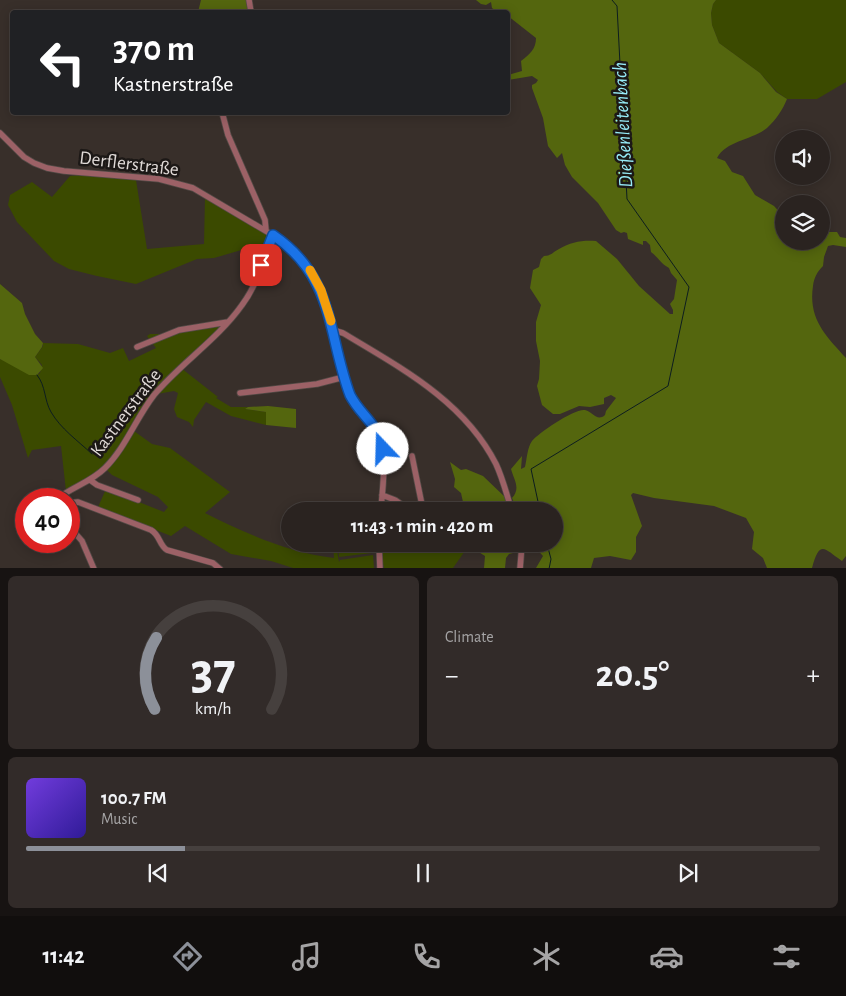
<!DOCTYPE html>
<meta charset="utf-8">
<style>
:root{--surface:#2a2320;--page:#322b29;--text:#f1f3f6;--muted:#a5a4a5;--line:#46403e;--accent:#8c9099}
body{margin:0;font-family:"Alegreya Sans",sans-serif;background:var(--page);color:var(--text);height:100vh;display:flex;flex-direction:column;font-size:19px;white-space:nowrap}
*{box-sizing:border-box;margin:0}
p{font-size:16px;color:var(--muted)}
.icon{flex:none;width:28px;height:28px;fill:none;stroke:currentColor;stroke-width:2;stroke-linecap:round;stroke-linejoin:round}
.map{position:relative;height:568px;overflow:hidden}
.details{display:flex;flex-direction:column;gap:8px;padding:8px;background:#171312;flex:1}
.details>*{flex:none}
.guide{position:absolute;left:10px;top:10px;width:500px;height:105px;border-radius:5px;box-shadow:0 2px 12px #0003,0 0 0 1px var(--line);background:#202124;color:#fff;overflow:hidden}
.buttons{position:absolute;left:775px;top:130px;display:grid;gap:10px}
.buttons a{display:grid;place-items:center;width:55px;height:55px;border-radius:50%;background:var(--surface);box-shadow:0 2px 12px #0003,0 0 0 1px var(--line);font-size:25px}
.speed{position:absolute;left:15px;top:488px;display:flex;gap:10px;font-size:25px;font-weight:700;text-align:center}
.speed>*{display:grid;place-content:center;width:65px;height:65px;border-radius:50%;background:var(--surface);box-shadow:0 2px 12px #0003,0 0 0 1px var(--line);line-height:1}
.speed .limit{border:8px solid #d22;background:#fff;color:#111}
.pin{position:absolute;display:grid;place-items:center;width:42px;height:42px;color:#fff;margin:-21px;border-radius:10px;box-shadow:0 2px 8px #0006}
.me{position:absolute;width:55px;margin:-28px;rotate:339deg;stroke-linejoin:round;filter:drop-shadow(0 0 4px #0008)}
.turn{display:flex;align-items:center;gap:18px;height:105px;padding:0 20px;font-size:22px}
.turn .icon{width:65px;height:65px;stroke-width:2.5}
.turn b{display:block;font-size:35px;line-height:42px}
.big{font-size:38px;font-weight:700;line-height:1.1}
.details .widget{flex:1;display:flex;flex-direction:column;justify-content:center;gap:8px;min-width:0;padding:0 18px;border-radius:8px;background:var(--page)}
.details .dial{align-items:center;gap:0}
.dial svg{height:130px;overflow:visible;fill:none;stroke:var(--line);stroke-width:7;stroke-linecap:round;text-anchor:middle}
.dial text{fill:var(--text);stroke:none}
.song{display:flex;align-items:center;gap:15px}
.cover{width:60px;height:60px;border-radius:8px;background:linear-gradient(135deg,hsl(260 70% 55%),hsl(250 70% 35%))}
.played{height:5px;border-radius:2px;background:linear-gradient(90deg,var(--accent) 20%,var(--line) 20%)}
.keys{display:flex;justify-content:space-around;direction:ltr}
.heat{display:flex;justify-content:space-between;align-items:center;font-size:28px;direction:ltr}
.details .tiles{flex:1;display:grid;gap:8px;grid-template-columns:1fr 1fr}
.widget:last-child{grid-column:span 2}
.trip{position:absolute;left:281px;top:502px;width:282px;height:50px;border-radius:25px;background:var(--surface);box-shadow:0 2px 12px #0003,0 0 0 1px var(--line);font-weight:700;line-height:50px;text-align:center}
.dock{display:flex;height:80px;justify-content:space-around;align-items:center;background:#110e0d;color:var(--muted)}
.dock .icon{width:35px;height:35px}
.dock .selected{color:var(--accent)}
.dock b{font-size:22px;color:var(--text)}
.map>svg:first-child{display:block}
.green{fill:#3b4a00}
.forest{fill:#54660e}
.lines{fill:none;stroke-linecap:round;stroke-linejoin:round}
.stream{stroke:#0d1d1f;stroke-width:1}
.minor-casing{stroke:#534a46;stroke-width:7}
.minor{stroke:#9c6166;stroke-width:5.5}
.route-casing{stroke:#114b97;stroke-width:12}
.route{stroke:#1a73e8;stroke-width:9}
.slow{stroke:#f59e0b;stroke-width:9}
.labels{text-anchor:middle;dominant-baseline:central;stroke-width:5;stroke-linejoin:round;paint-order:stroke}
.street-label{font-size:19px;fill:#e0dad7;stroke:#1c1816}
.water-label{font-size:20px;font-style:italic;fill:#97ecf8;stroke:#1c1816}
</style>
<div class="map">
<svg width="846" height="569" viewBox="0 0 846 569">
<rect width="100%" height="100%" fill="#382f2a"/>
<path class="green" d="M716 0H846V82L817 99H787L777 92 760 73 719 43 712 25 711 13 713 4Z
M81 175 136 180 147 249 204 244 205 197 276 240 214 258 197 259 136 284 97 276 69 269 54 261 17 222 8 205 10 195 32 182 52 197 70 176Z
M221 320 227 321 170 374 110 460 95 474 66 491 61 446 32 450 28 458 12 405 0 377V359L37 375 40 373 42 365 35 357 43 346V343L78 344 110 353 123 348 129 361 156 348 147 336 150 334H165Z
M181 368 218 397 216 398 231 407H248L245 409 266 412V425L231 416 206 402 194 420 193 427 189 422 177 417 174 409 178 393 174 391 157 394Z
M134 431 152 444 170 448 230 492 205 513C245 533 289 553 334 558L333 544H336L339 562 340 560 373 555 374 568H293L271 561 231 554 185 526 171 536 98 507 106 489 164 512 168 507 158 497 112 475 107 470Z
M338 544H371L372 553 339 557Z
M382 544H455L465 551 453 568H384L381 553Z"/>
<path class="forest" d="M201 0H247L249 12H198Z
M476 0H716L713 4 711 13 712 25 719 43 760 73 776 92 787 99C783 109 776 120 767 128 753 140 727 140 717 158L725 161 732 172 743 176 755 195 774 206 784 217V241H821V232H837L840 237 846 238V247L833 245 828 246 824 257 823 266C817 272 814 278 813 286 808 319 826 336 846 358V556L842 561C824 549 820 539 812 568H767L763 558 752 549 754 532 746 518 714 506 654 498 633 493 631 495 642 526 636 537V552L631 560 610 556 594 558 591 568H536L543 556 533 545 526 550 525 544H555V511H523L522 508 514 503 512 498C521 488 514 480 511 469L522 456 521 469 525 467C527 459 527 448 532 441 538 433 575 408 585 410 593 412 597 422 605 415L606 411 616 398 611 395 604 398V404L590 407 579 406 560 414H553L542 405 537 386 539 379 540 361 536 341V322L541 305 530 288 533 270 539 267 541 259 544 256C551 256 553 252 559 249 571 242 582 240 596 241L617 259 639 286 670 314H673V310L670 304 674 299 677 280 671 273 669 268C660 263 659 258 651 252L650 245 646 241H643V245L628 239 627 233 624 232 621 233 616 230 598 203 572 177 565 165 562 153 557 158 548 146 543 118 532 88V85L536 83 538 80 532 76 508 80V75L522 71 521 61C530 54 536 49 536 38L508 16V12L504 10 496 11 492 8 491 2 486 5 481 4Z
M0 284 22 303 25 314 35 334 43 343 42 347 35 357 43 368 37 375H29L0 359Z
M268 406 296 409V428L266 425V412L245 409 248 407Z
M450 462 461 470 466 469 483 476 506 498 509 511H465L461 493 454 487 455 479Z
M469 544H517V552L509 554 506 558 505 568H484L485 556 469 546Z"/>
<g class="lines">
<path class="stream" d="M37 375C46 386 44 400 51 412 61 429 77 440 92 454
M540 511 531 469 668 386 689 287 627 199 617 6 612 0
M547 544 551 559 549 569"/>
<defs>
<path id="minor" d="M249 0 251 12
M222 112 228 135 265 220 266 231
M0 133 24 157 34 163 47 168 64 171 159 179 193 188 281 240 303 261 321 290 351 395C357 409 369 417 377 429 389 449 382 489 381 511
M333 330 343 333C401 368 464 401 496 464 503 479 507 496 512 511
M137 347 179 330 228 322
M240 393 317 384 344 377
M412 456 422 505 421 511
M90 480 97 485 138 500
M382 495 395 500 411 511
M57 499C72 487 91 482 105 468 126 447 136 418 154 395 181 363 218 339 242 305 257 285 265 258 273 235
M69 503 78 502 151 530C160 535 159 545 167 550L213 563 220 569
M69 526 82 541 94 569
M379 544 380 569
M520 569 522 544"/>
</defs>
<use href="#minor" class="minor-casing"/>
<use href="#minor" class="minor"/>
</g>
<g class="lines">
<defs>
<path id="route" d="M261 265 273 235C335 277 327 333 350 395 360 415 380 426 383 449"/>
</defs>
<use href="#route" class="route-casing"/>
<use href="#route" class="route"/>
<path class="slow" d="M310 270 321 290 331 321"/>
</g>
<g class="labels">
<g class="street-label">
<text transform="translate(129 164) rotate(7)">Derflerstraße</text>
<text transform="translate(126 413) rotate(-53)">Kastnerstraße</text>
</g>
<g class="water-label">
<text transform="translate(623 125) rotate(-93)">Dießenleitenbach</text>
</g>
</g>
</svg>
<div class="buttons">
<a><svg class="icon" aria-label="sound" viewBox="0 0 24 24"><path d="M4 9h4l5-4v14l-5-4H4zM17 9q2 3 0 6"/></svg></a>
<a><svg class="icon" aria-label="layers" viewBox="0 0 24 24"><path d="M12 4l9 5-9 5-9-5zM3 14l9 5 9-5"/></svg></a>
</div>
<div class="speed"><div class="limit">40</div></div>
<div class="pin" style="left:261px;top:265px;background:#d93025"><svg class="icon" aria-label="arrive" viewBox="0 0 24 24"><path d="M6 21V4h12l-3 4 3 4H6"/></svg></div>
<svg class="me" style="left:383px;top:449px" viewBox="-20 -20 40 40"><circle r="19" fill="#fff"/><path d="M0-13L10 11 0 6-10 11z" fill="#1a73e8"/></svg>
<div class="trip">11:43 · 1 min · 420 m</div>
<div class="guide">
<div class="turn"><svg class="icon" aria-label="left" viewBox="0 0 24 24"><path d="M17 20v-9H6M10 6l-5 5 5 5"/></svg><div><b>370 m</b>Kastnerstraße</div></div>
</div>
</div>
<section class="details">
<div class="tiles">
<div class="widget dial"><svg viewBox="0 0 100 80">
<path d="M14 69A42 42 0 1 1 86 69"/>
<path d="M14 69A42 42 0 0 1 15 25" stroke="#8c9099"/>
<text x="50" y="56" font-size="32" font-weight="700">37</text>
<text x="50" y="72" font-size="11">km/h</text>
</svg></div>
<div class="widget"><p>Climate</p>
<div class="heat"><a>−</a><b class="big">20.5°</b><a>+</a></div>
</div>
<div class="widget">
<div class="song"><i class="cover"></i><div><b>100.7 FM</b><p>Music</p></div></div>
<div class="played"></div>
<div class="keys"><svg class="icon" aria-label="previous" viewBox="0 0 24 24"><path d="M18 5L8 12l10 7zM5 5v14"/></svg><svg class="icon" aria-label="pause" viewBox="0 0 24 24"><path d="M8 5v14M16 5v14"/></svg><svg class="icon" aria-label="next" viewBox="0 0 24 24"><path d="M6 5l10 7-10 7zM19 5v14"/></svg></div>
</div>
</div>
</section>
<nav class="dock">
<b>11:42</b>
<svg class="icon selected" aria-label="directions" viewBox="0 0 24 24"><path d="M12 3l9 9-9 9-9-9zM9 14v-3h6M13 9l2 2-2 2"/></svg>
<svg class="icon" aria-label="music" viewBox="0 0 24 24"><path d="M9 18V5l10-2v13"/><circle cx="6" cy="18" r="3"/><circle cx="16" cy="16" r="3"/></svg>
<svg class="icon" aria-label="phone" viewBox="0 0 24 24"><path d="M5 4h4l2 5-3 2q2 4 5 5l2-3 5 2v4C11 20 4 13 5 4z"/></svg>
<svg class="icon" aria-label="climate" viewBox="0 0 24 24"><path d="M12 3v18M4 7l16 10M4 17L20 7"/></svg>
<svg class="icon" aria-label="car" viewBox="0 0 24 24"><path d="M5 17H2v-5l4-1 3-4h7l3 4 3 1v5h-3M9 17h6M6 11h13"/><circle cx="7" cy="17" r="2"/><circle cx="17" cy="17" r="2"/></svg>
<svg class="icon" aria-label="filters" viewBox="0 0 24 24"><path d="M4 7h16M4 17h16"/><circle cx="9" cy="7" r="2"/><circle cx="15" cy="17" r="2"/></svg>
</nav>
